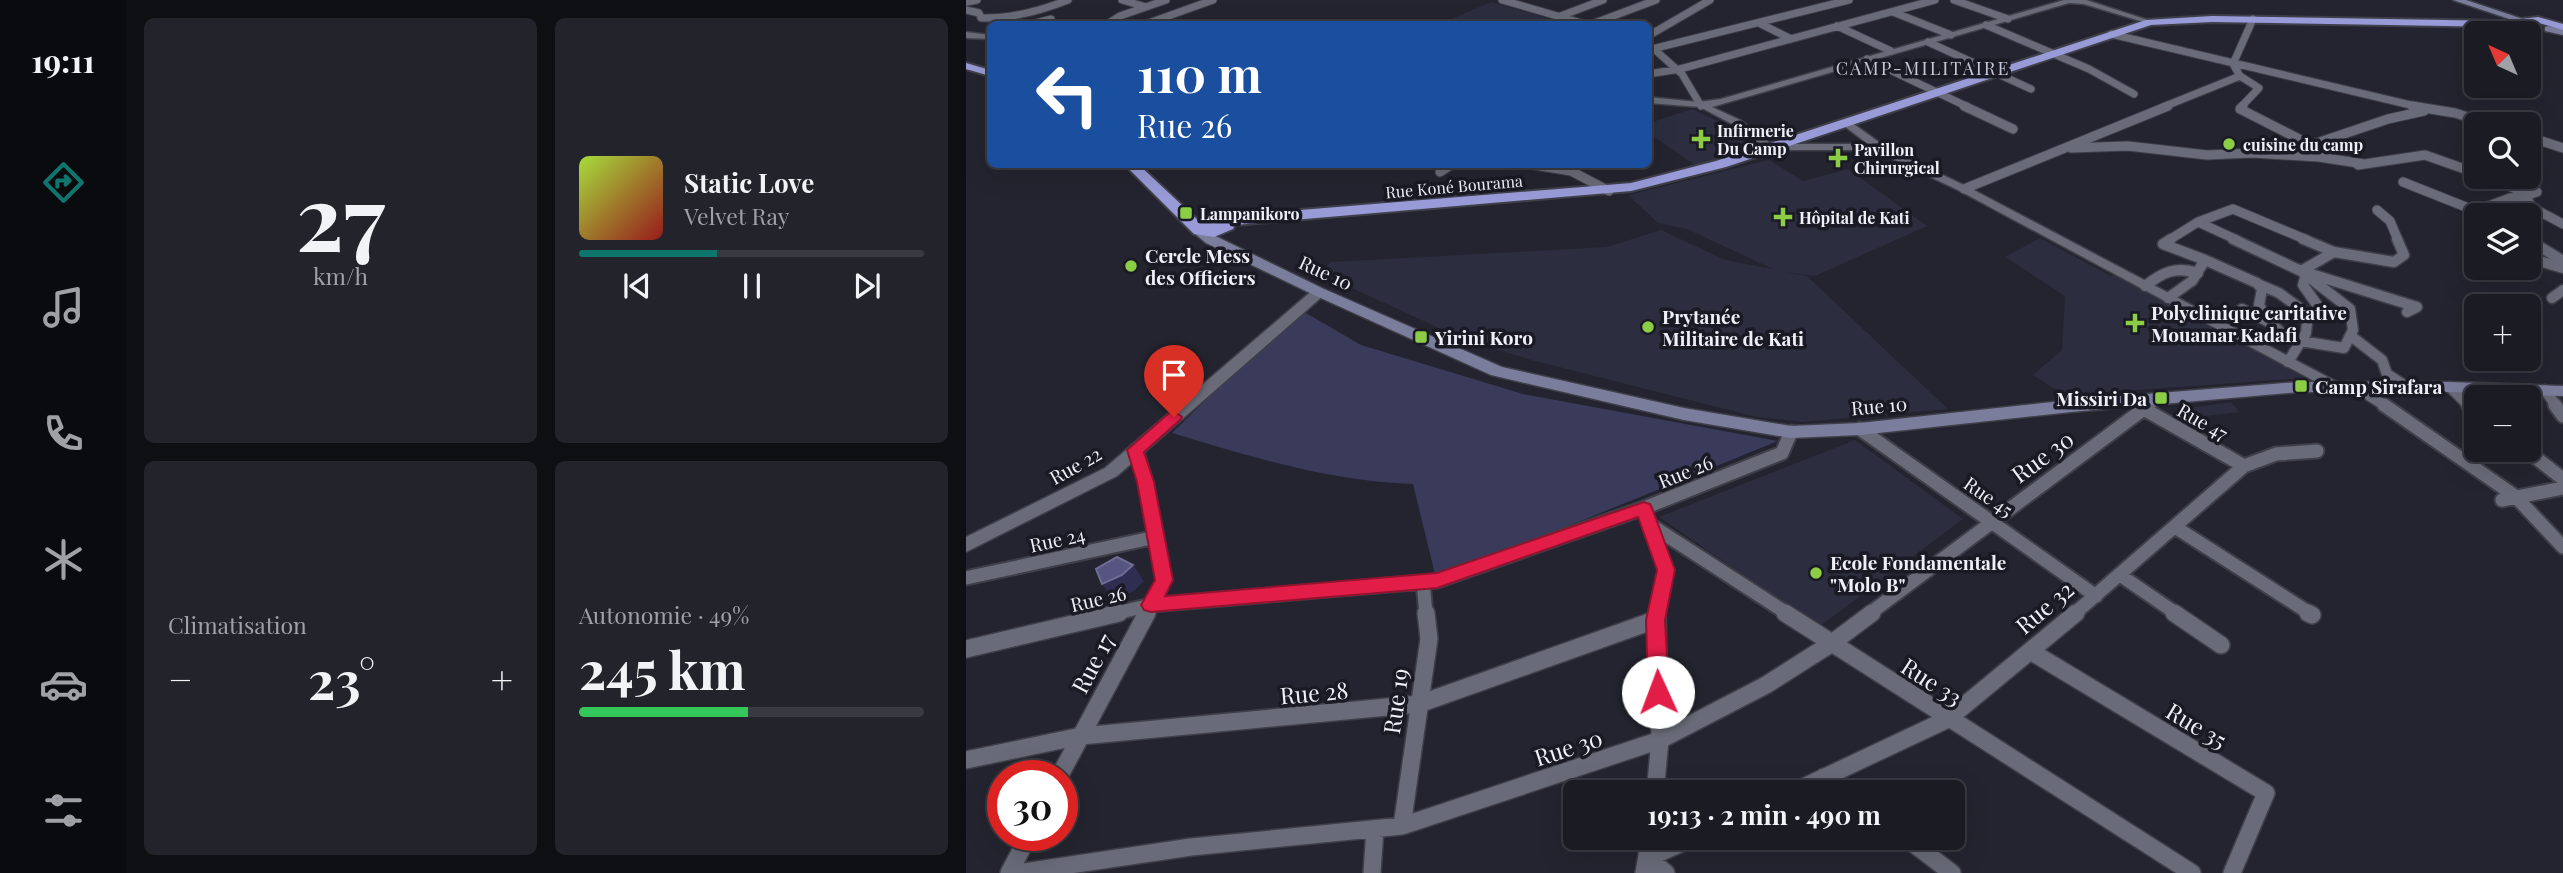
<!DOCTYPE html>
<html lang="fr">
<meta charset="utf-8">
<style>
:root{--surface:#1a1b23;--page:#23242b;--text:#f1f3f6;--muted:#9fa1a6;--line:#383941;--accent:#0f766e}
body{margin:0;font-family:"Playfair Display",serif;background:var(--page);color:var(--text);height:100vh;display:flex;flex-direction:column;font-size:26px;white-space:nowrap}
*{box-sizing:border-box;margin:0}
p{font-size:23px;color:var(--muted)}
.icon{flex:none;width:38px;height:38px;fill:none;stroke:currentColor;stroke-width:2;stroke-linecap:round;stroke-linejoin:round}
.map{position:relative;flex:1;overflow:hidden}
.panel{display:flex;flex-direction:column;gap:18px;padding:18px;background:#0e0f13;width:840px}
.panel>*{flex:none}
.guide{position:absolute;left:21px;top:21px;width:665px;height:147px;border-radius:10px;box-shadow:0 7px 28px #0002,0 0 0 2px var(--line);background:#1a4fa0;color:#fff;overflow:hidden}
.needle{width:46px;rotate:316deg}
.buttons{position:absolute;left:1498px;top:21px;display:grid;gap:14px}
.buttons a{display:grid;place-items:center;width:77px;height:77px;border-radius:10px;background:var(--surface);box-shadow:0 7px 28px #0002,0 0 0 2px var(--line);font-size:35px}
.speed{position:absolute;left:21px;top:760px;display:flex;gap:14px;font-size:35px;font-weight:700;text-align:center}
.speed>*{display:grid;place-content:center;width:91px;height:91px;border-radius:50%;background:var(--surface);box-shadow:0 7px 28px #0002,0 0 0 2px var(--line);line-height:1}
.speed .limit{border:10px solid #d22;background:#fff;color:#111}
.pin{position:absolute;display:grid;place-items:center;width:60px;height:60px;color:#fff;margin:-72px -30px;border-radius:50% 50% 50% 0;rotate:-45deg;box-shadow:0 0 7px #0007}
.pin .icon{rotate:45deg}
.me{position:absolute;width:77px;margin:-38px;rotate:358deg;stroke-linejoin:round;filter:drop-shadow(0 0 5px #0008)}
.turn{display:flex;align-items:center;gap:24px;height:147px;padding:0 35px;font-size:32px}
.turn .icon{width:91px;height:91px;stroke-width:2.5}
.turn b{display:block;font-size:49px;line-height:60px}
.big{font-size:52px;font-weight:700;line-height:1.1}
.panel .card{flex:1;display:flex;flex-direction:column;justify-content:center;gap:10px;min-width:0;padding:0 24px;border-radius:10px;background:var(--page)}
.panel .dial{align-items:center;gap:0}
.dial b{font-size:91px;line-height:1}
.song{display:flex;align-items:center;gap:21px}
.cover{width:84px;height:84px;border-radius:10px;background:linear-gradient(135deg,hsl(80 70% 55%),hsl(0 70% 35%))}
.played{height:7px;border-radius:4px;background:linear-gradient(90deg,var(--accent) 40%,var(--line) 40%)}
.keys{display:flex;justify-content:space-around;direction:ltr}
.heat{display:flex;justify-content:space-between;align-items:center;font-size:38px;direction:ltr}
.charge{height:10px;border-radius:5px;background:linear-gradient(90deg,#34c759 49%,var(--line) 0)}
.panel .tiles{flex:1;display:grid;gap:18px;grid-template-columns:repeat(2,1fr)}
.trip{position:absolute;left:597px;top:780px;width:402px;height:70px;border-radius:10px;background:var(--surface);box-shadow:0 7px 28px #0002,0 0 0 2px var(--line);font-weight:700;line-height:70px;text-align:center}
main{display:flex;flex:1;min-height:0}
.dock{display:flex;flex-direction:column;width:126px;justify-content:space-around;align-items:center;background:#0a0b0e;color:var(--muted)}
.dock .icon{width:49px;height:49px}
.dock .current{color:var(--accent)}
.dock b{font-size:32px;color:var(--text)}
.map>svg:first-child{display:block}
.built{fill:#2c2d3e}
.green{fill:#3a3b5b}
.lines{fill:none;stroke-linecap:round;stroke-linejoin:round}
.minor-far4-casing{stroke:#3e3f48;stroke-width:9}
.minor-far3-casing{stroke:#3e3f48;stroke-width:11}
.minor-far2-casing{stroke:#3e3f48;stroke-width:13}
.minor-far1-casing{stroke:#3e3f48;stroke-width:17}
.minor-casing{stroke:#3e3f48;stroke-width:20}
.tertiary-casing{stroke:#3e3f48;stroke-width:3}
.secondary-casing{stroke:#3e3f48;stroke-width:3}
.trunk-casing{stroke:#3e3f48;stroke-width:4}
.minor-far4{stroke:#696b78;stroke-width:7}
.minor-far3{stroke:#696b78;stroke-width:9}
.minor-far2{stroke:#696b78;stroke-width:10}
.minor-far1{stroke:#696b78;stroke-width:13}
.minor{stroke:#696b78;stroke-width:17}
.tertiary{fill:#696b78;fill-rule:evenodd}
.secondary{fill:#7b7d9c;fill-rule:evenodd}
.trunk{fill:#989bd7;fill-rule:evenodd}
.shaded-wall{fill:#2f2e52}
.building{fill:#565582;stroke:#6e6d94;stroke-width:2}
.route{fill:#e11d48;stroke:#92132f;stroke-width:2}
.poi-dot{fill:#8bce46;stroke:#1a1a25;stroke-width:2.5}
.labels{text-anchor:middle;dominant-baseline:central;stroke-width:7;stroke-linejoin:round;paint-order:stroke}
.far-poi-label{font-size:16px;font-weight:bold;fill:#eeeff7;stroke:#1a1a25;text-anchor:start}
.far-street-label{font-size:16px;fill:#eeeff7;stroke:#1a1a25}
.far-neighbourhood-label{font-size:18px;letter-spacing:2px;fill:#c5c6d5;stroke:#1a1a25}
.poi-label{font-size:19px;font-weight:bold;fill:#eeeff7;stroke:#1a1a25;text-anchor:start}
.street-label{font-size:19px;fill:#eeeff7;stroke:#1a1a25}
.near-street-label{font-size:23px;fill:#eeeff7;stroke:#1a1a25}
</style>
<main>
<nav class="dock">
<b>19:11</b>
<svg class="icon current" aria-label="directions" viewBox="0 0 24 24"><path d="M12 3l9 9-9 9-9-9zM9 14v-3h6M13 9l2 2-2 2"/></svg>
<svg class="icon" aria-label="music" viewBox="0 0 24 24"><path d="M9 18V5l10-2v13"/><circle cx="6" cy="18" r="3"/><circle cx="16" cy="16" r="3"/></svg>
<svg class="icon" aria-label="phone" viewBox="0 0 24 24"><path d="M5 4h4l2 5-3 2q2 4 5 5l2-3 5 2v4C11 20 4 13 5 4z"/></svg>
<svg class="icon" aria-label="climate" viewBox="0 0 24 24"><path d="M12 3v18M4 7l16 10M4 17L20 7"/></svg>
<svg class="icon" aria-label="car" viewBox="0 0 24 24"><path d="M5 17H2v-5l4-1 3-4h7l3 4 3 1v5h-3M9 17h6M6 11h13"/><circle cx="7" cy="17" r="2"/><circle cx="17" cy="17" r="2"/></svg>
<svg class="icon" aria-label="filters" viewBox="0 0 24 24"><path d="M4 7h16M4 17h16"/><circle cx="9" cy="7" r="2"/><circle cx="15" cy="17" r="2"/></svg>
</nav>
<section class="panel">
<div class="tiles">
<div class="card dial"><b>27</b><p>km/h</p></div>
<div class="card">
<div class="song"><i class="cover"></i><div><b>Static Love</b><p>Velvet Ray</p></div></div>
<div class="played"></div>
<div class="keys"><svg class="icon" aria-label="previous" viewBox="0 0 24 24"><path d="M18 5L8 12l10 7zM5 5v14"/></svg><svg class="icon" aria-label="pause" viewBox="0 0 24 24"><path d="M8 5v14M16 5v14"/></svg><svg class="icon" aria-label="next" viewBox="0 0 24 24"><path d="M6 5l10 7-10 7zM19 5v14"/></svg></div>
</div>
<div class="card"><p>Climatisation</p>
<div class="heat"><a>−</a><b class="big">23°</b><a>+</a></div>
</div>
<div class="card"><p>Autonomie · 49%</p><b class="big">245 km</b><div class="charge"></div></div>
</div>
</section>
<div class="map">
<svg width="1597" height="873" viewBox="0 0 1597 873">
<rect width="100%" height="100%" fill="#23242f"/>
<path class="built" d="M525 2 601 24H474Z
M726 109 762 126 787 146 786 148 730 166 683 133V123Z
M803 160 837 181 882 169 961 226 849 276 819 272 841 276 982 409 837 422 791 417 569 361 499 340 353 273 365 262 641 247 695 230 759 260 807 269 721 229 692 223 662 195Z
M1074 238 1145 276 1151 274 1339 378 1098 395 1067 375 1096 350 1099 296 1039 257Z
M1265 402 1274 412 1232 417 1224 408Z
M889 440 997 519 853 627 693 517Z"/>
<path class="green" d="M333 309 395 345 557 394 812 441 563 542 469 574 447 484C364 481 285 457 206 433Z"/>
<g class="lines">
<defs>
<path id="minor-far4" d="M156 0 180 7
M536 0 619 24
M988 0 1042 19
M0 2 11 0
M0 10 13 13 15 18C46 19 74 11 102 0
M927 12 985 35
M592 17 637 0
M793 23 825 39
M66 24 85 19
M141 24 154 16 200 0
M180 24 247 0
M626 24 690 0
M1020 25 1123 69 1168 94
M871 26 925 51
M1145 34 1453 107
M682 36 744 0
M962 42 1065 89
M688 49 716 74 735 106
M682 50 883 0
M901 59 1002 107
M682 74 714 69 969 0
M1274 76 1293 88 1275 107
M1197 107 1274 76 1267 64 1287 19"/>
<path id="minor-far3" d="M998 106 1047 129
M1277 106 1274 109 1345 145 1353 157
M1446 106 1489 113 1524 124
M1563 137 1597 148
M1345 145 1422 119 1458 111
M1105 148 1162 146 1241 155 1287 153 1353 157 1398 164
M563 164 605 171 643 191
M1392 165 1459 155 1510 173
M474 172 486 164
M1520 177 1548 188 1559 196 1571 192
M1437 182 1520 215
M998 189 1202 106
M1411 210 1424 221 1432 240
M1509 211 1544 198 1559 196 1567 208 1597 224
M1232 222 1271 240
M1203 240 1232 222 1267 209 1341 240"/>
<path id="minor-far2" d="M1267 239 1335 271 1384 309 1387 330 1378 348 1322 339 1305 323 1276 309
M1337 239 1368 252 1428 262 1438 255 1431 239
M1563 240 1597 261
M1563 258 1597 268
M1239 260 1291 283 1296 289 1293 305 1302 320
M1335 271 1368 252
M1342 273 1451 307 1441 312
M1340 275 1337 285 1354 309 1342 314
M1292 284 1313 293 1342 314 1340 333 1322 362
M1179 286C1197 272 1210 266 1232 273
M1202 298 1226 281 1239 260 1197 244 1205 239
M1586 298 1597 290
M1385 336 1416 360 1421 374 1441 387
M1390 387 1421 407
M1484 387 1504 407
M1579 390 1591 407
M1181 407 1194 397"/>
<path id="minor-far1" d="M1418 405 1549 496 1597 547
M1502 405 1510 413
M1589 405 1597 416
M1178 409 1278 466
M894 429 1130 596
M170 450 180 482 198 580 180 614
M1560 450 1597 479
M1536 500 1597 488
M683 521 700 570 690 614
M683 524 822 614
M1209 527 1345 614
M1154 575 1211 614
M0 578 190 537
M457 582 460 614
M146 614 185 605 471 581 678 508 816 453 825 432
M903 614 1183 405
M1108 614 1278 466 1310 454 1351 451"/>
<path id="minor" d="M819 613 1226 873
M1208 613 1255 645
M1342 613 1346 615
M0 649 153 613
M1064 651 1300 793 1266 873
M0 760 115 736 453 704 689 620
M94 775 181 613
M858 777 879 793
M689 793 694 740 691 613
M825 793 982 719 1110 613
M436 826 463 639 460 613
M940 838 986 873
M43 873 63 835
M50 873 225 847 436 826 694 740 800 685 866 643 906 613
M406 873 409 829
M678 873 684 838
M700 873 682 858 727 838"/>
<path id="tertiary" d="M1098 0H1120L1188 22 1184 24 1118 4 1103 3 746 107 774 120 805 144H886L906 147 873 122 882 120 924 150 1002 187 1375 384 1377 387 1375 390H1365L994 191 916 154 886 150H802L766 124 734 107 682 103V97L732 102 755 99Z
M0 32 24 35V39L0 38Z
M353 288 358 289V295L151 476 0 552V537L139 468 348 289Z"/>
<path id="secondary" d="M1487 0H1500L1569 23 1561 25Z
M1582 26 1597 29V35L1579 31V27Z
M235 229 358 289 536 367 718 408 825 426 894 423 1105 400 1333 382H1484L1597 386V396L1484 392H1333L1105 412 894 435 825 438 718 420 525 375 348 295 240 243 228 233Z"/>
<path id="trunk" d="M1246 16 1538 21 1572 17 1597 24V30L1573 23 1538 27 1246 22 1185 25 760 167 665 191 269 225 267 229 248 237 228 234 158 164H172L234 222 250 217 665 183 750 161 1180 20Z
M0 63 24 70V76L0 69Z"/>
</defs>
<use href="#minor-far4" class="minor-far4-casing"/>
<use href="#minor-far3" class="minor-far3-casing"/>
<use href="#minor-far2" class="minor-far2-casing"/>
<use href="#minor-far1" class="minor-far1-casing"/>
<use href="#minor" class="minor-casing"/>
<use href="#tertiary" class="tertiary-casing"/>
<use href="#secondary" class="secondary-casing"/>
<use href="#trunk" class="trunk-casing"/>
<use href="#minor-far4" class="minor-far4"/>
<use href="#minor-far3" class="minor-far3"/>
<use href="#minor-far2" class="minor-far2"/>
<use href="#minor-far1" class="minor-far1"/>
<use href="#minor" class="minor"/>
<use href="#tertiary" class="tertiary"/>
<use href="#secondary" class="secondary"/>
<use href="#trunk" class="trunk"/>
</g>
<path class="shaded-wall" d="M167 565 178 581 168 591 149 600 136 584Z"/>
<path class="building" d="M151 557 167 565 156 575 136 584 130 569Z"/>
<path class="route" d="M208 411 216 417 214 420 178 452 188 482 207 580 199 596 471 573 678 502 684 504 686 508 709 570 699 620 703 692 700 699 692 701 685 699 682 692 680 620 691 570 672 517 471 588 185 612 178 610 175 605 189 580 171 482 161 450 203 413Z"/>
<g class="poi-dot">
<path d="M731.5 128.5h7v7h7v7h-7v7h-7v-7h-7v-7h7z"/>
<circle cx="1263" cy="144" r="7"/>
<path d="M868.5 147.5h7v7h7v7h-7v7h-7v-7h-7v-7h7z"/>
<rect x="213" y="206" width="14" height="14" rx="3.5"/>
<path d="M813.5 206.5h7v7h7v7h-7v7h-7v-7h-7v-7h7z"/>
<circle cx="165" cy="266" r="7"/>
<path d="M1165.5 312.5h7v7h7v7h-7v7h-7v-7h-7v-7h7z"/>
<circle cx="682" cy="327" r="7"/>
<rect x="448" y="330" width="14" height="14" rx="3.5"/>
<rect x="1328" y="379" width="14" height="14" rx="3.5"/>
<rect x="1188" y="391" width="14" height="14" rx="3.5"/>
<circle cx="850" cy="573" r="7"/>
</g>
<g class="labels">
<g class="far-poi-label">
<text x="751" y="130">Infirmerie<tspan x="751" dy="18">Du Camp</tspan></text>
<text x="1277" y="144">cuisine du camp</text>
<text x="888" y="149">Pavillon<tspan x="888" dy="18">Chirurgical</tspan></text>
<text x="234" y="213">Lampanikoro</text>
<text x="833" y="217">Hôpital de Kati</text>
</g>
<g class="far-street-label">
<text transform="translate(488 186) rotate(-5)">Rue Koné Bourama</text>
</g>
<g class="far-neighbourhood-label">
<text x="957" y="68">CAMP-MILITAIRE</text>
</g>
<g class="poi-label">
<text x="179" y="255">Cercle Mess<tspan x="179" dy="22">des Officiers</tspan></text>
<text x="1185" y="312">Polyclinique caritative<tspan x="1185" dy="22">Mouamar Kadafi</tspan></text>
<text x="696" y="316">Prytanée<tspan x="696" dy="22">Militaire de Kati</tspan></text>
<text x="469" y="337">Yirini Koro</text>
<text x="1349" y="386">Camp Sirafara</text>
<text x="1181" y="398" text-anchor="end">Missiri Da</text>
<text x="864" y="562">Ecole Fondamentale<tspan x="864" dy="22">"Molo B"</tspan></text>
</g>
<g class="street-label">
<text transform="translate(360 272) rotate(25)">Rue 10</text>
<text transform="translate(913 405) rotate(-5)">Rue 10</text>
<text transform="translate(1237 421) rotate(30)">Rue 47</text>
<text transform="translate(109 465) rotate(-29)">Rue 22</text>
<text transform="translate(719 471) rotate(-22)">Rue 26</text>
<text transform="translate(1023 496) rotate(35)">Rue 45</text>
<text transform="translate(91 539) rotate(-12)">Rue 24</text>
<text transform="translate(132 598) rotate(-13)">Rue 26</text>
</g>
<g class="near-street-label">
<text transform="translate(1076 456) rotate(-36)">Rue 30</text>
<text transform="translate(1078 607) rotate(-40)">Rue 32</text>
<text transform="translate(126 663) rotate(-62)">Rue 17</text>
<text transform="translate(966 681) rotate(33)">Rue 33</text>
<text transform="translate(348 692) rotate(-5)">Rue 28</text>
<text transform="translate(429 701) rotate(-82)">Rue 19</text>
<text transform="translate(1231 725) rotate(31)">Rue 35</text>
<text transform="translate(602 747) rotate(-18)">Rue 30</text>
</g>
</g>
</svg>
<div class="buttons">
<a><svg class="needle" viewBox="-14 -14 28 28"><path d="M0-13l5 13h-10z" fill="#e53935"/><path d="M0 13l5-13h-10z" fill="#9fa1a6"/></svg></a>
<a><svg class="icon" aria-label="search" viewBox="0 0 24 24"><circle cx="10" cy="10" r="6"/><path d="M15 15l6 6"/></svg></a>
<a><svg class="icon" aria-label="layers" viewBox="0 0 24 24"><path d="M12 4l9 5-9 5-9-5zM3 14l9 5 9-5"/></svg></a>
<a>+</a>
<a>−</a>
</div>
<div class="speed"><div class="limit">30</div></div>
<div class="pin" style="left:208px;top:417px;background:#d93025"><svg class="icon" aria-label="arrive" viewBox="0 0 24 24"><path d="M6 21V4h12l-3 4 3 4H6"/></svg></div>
<svg class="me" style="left:692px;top:692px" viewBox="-20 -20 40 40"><circle r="19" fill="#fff"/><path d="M0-13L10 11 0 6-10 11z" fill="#e11d48"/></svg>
<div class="trip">19:13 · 2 min · 490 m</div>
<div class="guide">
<div class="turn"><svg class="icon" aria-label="left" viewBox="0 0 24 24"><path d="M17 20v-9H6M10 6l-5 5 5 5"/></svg><div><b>110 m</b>Rue 26</div></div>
</div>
</div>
</main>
